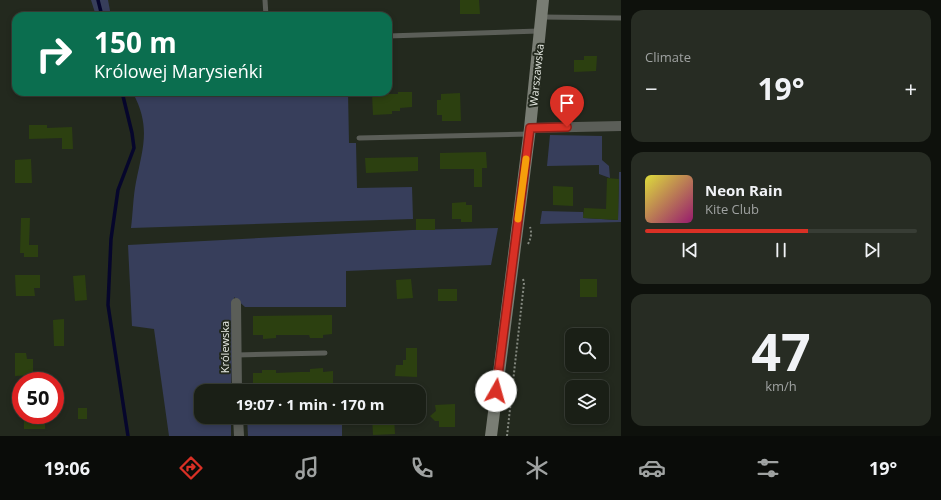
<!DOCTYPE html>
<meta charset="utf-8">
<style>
:root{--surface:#1a1f16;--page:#272c23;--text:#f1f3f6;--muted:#9fa2a1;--line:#383d35;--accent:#d93025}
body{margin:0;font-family:"Open Sans",sans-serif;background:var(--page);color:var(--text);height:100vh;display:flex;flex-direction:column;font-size:15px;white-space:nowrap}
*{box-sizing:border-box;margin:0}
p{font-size:13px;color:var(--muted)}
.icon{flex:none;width:22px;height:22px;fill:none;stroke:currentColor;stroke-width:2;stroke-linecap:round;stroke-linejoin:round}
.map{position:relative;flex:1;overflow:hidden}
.panel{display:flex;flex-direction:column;gap:10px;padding:10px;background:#0e110c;width:320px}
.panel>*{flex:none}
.hud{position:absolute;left:12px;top:12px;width:380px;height:84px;border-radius:12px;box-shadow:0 2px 6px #0003,0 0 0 1px var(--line);background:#0b6e4f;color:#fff;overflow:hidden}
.controls{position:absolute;left:565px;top:328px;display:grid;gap:8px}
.controls a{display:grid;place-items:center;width:44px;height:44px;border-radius:8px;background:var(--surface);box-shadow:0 2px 6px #0003,0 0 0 1px var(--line);font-size:20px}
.speed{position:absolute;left:12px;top:372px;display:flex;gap:8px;font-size:20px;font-weight:700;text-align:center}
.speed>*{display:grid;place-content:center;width:52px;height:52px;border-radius:50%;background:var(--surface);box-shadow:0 2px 6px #0003,0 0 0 1px var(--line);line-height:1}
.speed .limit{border:6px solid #d22;background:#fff;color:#111}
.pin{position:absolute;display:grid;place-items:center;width:34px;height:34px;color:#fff;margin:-41px -17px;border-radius:50% 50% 50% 0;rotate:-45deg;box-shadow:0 0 4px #0007}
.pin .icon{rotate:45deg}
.me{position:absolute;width:44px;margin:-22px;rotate:7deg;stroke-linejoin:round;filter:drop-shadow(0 0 3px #0008)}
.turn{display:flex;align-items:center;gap:14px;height:84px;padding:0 16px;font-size:18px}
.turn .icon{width:52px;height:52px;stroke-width:2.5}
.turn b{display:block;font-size:28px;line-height:34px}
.big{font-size:30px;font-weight:700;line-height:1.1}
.panel .card{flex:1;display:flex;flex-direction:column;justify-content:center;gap:6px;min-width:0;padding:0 14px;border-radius:12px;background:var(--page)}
.panel .dial{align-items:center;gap:0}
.dial b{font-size:52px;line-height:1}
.song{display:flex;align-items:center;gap:12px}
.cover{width:48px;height:48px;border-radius:6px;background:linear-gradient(135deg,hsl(60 70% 55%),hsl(320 70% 35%))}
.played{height:4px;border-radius:2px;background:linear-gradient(90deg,var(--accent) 60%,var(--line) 60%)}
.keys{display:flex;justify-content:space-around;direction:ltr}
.heat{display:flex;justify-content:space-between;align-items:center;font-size:22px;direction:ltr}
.trip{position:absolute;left:194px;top:384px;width:232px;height:40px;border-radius:12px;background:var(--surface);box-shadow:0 2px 6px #0003,0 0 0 1px var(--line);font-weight:700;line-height:40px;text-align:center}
.menu{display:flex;height:64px;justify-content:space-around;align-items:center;background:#0a0c09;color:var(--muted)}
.menu .icon{width:28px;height:28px}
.menu .current{color:var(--accent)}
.menu b{font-size:18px;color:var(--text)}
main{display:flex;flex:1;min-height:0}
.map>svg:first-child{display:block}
.green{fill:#373e5b}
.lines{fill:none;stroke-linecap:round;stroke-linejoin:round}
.stream{stroke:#06062c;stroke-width:3.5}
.building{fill:#2c4010}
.path{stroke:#83887f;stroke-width:2;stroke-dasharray:2 2;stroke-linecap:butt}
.lane{stroke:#5b5e58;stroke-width:5}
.street{stroke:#5b5e58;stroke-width:10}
.secondary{stroke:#797d74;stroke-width:12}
.route-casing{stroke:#8d1f18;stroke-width:10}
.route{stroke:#d93025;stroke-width:7}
.slow{stroke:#f59e0b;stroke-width:7}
.labels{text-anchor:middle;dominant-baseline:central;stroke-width:4;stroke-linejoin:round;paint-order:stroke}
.street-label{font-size:11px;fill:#e7ebe4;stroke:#23291e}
</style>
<main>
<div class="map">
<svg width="621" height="436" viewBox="0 0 621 436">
<rect width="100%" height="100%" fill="#23291e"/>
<path class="green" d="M91 0H108L111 16H96Z
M83 92H348L349 143H356L357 188 412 187 413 219 131 228C133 213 133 197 136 182 143 147 151 127 133 93L83 94Z
M550 135 602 136V160L609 166 610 178 599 174V165L547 166Z
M619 172H621V222L540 224 542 211 583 212 584 218 618 220Z
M498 228 491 265 346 271V307H245L234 297 231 391H201V417H231V436H169L154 329 132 326 128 245 412 230Z
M247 417H342V436H248Z"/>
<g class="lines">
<path class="stream" d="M98 0 102 16
M122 92 132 133 134 148 118 190 111 239 108 305 128 436"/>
</g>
<path class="building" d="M460 0H479L480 14H460Z
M584 56H597L596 71 574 72V60H584Z
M398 92H412V107L400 108V111H392V114L373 115 372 94H398Z
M460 93 461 121H442V115H437V100H441V94Z
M29 125H47V128L72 127 73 149H62V138L29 139Z
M486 152 487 168H482V187H474V169H440V153Z
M418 157V171L366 173 365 158Z
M31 159 32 183H15V160Z
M607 178 619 179 618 220 583 218 584 208 606 209Z
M553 186 573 187V206L553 205Z
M466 202V205H472V222H461V219H452V203Z
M21 218H30L29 245H38V257H24V253H20Z
M416 219H435V230H416Z
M15 275H40V288H34L35 296H16Z
M85 275 87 300 75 301 73 276Z
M411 279 413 298 397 299 396 280Z
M580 279H597V297H580Z
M438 289H457V301H438Z
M332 315V334L323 335V338H310L309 335H276V338L263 339V335H253V316Z
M64 319V346H54L53 320Z
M406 348H417V377L395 376 396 365H403V360H406Z
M15 353H26L27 359H33V375L15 376Z
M323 368V372L333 371V391H253V373H262V370H276V373L300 372H310V369Z
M455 404V427H439V421H435L430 416 436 411 435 405Z
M78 408H87V419H78Z
M24 415H42V420H45V429H24Z
M372 417H394L395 434 373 435Z"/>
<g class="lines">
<path class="path" d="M528 244C531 238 532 233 530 227
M507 436 524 283 523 279"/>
<path class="lane" d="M265 0 266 16
M542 17 621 18
M388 36 539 31
M359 138 529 134
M236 355 325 353"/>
<path class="street" d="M530 128 621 126
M236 303 237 391
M238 417 239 436"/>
<path class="secondary" d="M491 436 530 128 543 0"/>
</g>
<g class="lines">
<defs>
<path id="route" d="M496 391 530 128 567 127"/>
</defs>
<use href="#route" class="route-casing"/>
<use href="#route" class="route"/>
<path class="slow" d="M518 219 526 159"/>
</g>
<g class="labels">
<g class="street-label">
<text transform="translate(536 75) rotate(-84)">Warszawska</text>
<text transform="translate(224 347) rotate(-90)">Królewska</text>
</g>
</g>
</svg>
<div class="controls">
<a><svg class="icon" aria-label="search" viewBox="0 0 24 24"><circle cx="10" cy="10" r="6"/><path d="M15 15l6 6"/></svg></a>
<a><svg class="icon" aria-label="layers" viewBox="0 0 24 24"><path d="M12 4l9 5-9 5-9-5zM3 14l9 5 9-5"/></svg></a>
</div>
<div class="speed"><div class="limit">50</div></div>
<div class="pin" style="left:567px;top:127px;background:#d93025"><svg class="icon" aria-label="arrive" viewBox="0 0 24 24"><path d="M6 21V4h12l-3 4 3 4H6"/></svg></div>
<svg class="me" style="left:496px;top:391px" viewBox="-20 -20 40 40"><circle r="19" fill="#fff"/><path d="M0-13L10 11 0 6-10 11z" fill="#d93025"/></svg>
<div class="trip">19:07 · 1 min · 170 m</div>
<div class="hud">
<div class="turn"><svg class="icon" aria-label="right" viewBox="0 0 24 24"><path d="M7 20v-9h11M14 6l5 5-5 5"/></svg><div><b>150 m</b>Królowej Marysieńki</div></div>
</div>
</div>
<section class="panel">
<div class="card"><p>Climate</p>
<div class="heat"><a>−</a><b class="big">19°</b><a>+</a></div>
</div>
<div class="card">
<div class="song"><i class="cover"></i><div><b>Neon Rain</b><p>Kite Club</p></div></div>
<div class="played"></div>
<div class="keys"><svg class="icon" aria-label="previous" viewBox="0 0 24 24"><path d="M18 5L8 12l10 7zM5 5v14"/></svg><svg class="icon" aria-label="pause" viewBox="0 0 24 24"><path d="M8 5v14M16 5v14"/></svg><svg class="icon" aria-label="next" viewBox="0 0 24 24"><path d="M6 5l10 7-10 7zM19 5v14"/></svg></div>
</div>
<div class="card dial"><b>47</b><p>km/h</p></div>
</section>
</main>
<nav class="menu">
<b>19:06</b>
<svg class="icon current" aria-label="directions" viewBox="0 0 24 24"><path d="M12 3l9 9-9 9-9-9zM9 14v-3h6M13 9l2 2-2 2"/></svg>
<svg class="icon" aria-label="music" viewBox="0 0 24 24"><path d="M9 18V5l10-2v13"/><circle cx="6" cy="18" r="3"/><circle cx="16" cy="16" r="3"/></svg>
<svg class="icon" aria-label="phone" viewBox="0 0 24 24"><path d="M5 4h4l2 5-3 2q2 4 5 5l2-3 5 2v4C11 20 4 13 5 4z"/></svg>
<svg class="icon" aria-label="climate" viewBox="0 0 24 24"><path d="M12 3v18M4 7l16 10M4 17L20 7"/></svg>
<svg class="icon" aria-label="car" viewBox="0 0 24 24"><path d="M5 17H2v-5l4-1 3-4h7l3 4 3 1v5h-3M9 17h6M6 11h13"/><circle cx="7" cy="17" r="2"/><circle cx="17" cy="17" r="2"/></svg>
<svg class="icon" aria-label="filters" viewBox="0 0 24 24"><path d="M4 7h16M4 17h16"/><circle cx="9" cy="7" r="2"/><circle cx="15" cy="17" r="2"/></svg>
<b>19°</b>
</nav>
